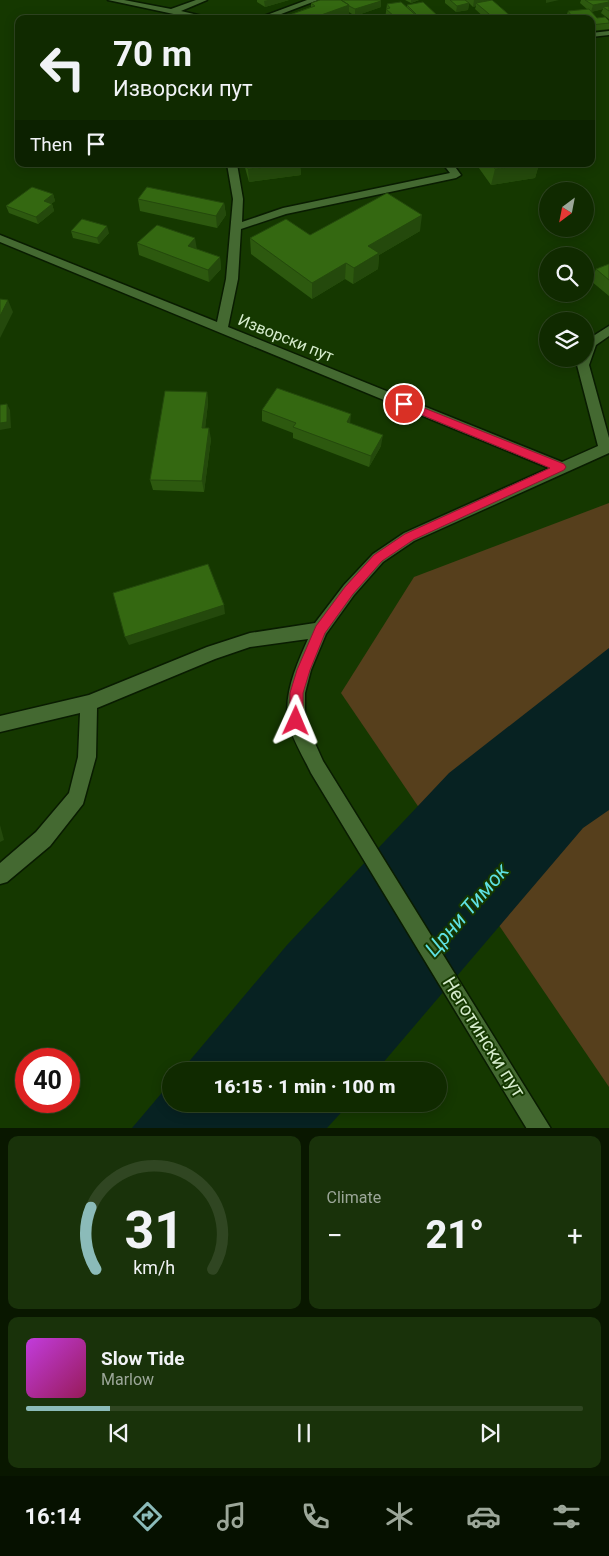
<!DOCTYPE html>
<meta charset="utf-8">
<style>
:root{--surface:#102a00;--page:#19320a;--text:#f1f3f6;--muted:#9ca799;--line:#304622;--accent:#8bbbb9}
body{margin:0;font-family:Roboto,sans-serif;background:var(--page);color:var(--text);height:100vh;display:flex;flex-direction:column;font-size:19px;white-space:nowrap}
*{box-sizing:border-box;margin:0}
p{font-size:16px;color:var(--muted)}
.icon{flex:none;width:28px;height:28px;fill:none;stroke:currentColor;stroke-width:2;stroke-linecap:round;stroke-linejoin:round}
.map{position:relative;height:1128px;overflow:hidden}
.details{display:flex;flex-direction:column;gap:8px;padding:8px;background:#091700;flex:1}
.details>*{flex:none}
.hud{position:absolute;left:15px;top:15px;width:580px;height:152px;border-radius:10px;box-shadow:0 2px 12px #0003,0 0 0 1px var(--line);background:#102a00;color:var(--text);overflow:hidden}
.needle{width:32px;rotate:212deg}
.tools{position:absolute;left:539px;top:182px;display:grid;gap:10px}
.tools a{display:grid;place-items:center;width:55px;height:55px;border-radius:50%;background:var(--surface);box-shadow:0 2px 12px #0003,0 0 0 1px var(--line);font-size:25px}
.speed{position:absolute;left:15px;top:1048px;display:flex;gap:10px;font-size:25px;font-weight:700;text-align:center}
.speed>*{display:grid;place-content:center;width:65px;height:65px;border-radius:50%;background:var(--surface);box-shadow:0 2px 12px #0003,0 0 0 1px var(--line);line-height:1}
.speed .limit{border:8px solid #d22;background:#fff;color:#111}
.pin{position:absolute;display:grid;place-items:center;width:42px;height:42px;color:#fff;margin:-21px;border:2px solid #fff;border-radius:50%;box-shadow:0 1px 5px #0007}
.me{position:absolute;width:55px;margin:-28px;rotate:1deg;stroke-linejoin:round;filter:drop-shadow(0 0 4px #0008)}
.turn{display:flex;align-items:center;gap:18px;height:105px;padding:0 15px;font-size:22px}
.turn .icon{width:65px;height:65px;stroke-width:2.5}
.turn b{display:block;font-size:35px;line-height:42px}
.then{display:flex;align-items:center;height:48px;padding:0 15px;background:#0003;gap:10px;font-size:19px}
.big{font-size:38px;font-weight:800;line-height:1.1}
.details .widget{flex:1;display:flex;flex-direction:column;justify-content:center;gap:8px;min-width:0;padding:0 18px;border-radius:10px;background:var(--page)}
.details .dial{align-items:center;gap:0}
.dial svg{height:130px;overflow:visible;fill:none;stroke:var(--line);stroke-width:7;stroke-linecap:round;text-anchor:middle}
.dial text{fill:var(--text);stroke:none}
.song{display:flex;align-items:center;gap:15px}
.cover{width:60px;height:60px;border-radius:8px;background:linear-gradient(135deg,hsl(290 70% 55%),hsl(330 70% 35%))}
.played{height:5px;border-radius:2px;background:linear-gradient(90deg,var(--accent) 15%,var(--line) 15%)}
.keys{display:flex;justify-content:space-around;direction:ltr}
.heat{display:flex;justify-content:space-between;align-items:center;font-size:28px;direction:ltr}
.details .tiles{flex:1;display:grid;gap:8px;grid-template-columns:1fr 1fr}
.widget:last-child{grid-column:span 2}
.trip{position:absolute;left:162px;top:1062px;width:285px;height:50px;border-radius:25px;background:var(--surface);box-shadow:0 2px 12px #0003,0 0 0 1px var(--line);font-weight:800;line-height:50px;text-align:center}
.dock{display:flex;height:80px;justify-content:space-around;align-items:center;background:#061100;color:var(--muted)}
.dock .icon{width:35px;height:35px}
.dock .active{color:var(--accent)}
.dock b{font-size:22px;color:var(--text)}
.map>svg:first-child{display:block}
.green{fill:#563f1c}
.water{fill:#072222}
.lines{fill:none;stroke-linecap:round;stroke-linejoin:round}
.minor-casing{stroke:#091c01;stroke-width:3}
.minor{fill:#446931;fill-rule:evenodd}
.wall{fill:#2d590f}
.shaded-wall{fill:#24490c}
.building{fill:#346811;stroke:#24490c}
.route{fill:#e11d48;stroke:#92132f}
.labels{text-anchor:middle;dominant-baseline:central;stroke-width:4;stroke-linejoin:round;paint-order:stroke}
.street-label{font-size:16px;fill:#d6eccd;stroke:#153800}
.near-street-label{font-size:19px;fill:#d6eccd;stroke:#153800}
.near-water-label{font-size:21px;font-style:italic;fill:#5fe1e3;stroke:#153800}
</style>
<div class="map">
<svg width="609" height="1129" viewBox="0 0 609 1129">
<rect width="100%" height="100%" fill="#153800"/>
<path class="green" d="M609 503V1087L341 693 414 577Z"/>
<path class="water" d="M609 648V810L583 828 376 1071H181L287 945 449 773Z
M171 1082V1104H349L327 1128H132Z"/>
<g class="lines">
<defs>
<path id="minor" d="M108 0H124L171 9 196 0H207L181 11 215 19H197Z
M307 0H318L268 19H256Z
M609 31V35L591 37V33Z
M227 164H237L243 199 242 222 283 208 450 173 443 164H453L461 175 456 178 286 214 241 229 238 279 228 327 562 462 598 446 577 365 579 359H585L587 340 609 326V336L596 345 589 365 609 438V453L414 541 383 562 354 595 326 634 311 670 305 693V721L323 761 551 1129H527L311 773C305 760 289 733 288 720 284 692 297 664 308 639L250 647 215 659 97 708 96 757 83 804 50 846 7 882 0 884V863L36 832 69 793 78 757 80 713 0 732V716L89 695 207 647 250 633 315 623 344 585 373 554 404 533 549 468 0 242V235L217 322 226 279 233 199Z"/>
</defs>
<use href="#minor" class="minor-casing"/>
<use href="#minor" class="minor"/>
</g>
<path class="wall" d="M257 0H289L265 7 257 2Z
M405 0H419L411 3Z
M445 0H492L514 19H486L475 9 476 6 473 7 469 3 468 10 456 12 445 3Z
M581 0H609V19L601 13 603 9 591 12 597 18 609 21V29L591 31V19H534L566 17 568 11 588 10 580 3Z
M311 3 381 7 355 16 349 12V16L342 19H281V18L311 7Z
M387 4 407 7V5L439 17 438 19H385Z
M244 164H300L301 175 249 182Z
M476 164H539L535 178 491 185Z
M53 194 55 201 51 204H52L54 211 38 224 9 213 6 206Z
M138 199 224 203 226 215 217 228 140 211Z
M71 231 109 233 99 244 73 238Z
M420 231 379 255 378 269 353 284 345 279 312 299 251 254 250 238Z
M137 243 197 249 220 257 221 269 209 282 139 255Z
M609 264V296L591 281 596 269Z
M207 392 208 403 205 428 211 439 204 492 153 490 150 480Z
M262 410 350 423 381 446 369 467 293 438V433L262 421Z"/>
<path class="shaded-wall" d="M268 0H289L265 7 264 1Z
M411 0H419L411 3Z
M474 0H492L476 3V6L473 7Z
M546 0H559L546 3Z
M381 1V7L355 16V9Z
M609 2V8L603 7V9L591 12 593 5Z
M469 3 468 10 456 12 457 6Z
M349 5V16L342 19H310Z
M439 17 438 19H426Z
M296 164H300L301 175 249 182 248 169Z
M336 164H360L336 167Z
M529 164H539L535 178 491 185 495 169Z
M53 194 55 201 46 208 44 201Z
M224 203 226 215 217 228 216 216Z
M52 204 54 211 38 224 36 217Z
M422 215 420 231 379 255 378 269 353 284 354 268 368 246Z
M107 226 109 233 99 244 97 238Z
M195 238 197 250 188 246Z
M220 257 221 269 209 282 208 270Z
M346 263 345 279 312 299V283Z
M8 300 13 312 0 338V316Z
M207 392 208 403 204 439 202 428Z
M7 404 10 410 11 428 0 430V423Z
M351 414 350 425 347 422Z
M209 428 211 439 204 492 202 481Z
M383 435 381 446 369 467 371 456Z
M224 605 225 614 129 645 125 637Z
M0 825 4 840 0 842Z"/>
<path class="building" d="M320 0H341L349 5 310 19H282L281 18 315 6 311 3Z
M341 0H380L381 1 355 9 349 6V5Z
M450 0H465L469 3 457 6Z
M492 0 514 19H495L476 3Z
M585 0H609V2L593 5Z
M401 2 420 19H389V18L395 17 386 9 390 8 387 4Z
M423 2 439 17 426 19H421L407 5Z
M609 6V11L603 7Z
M589 9 597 18 605 17 609 21V23L591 25V19H574L568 11Z
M565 16 567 19 534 18Z
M247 164H296L248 169Z
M491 164H529L495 169Z
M32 187 53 194 44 201 52 204 36 217 6 206Z
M147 187 224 203 216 216 138 199Z
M387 193 422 215 368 246 379 253 354 268 346 263 312 283 250 238 286 219 310 235Z
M82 219 107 226 97 238 71 231Z
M157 225 195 238 188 246 220 257 208 270 137 243Z
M609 264V280L596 269Z
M0 299 8 300 0 316Z
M277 388 351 414 347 422 383 435 371 456 293 427 296 423 262 410Z
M165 391 207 392 202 428H209L202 481 150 480Z
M7 404V422L0 423V405Z
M208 564 224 605 125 637 113 593Z"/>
<path class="route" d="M404 400 564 464 566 467 564 470 413 540 382 561 353 594 325 633 310 670 303 693V721L301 725 296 727 292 725 290 721V693L297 670 316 626 345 587 374 555 405 534 550 468 400 406 399 404Z"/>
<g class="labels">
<g class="street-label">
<text transform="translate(286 338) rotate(22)">Изворски пут</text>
</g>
<g class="near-street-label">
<text transform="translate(484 1037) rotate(58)">Неготински пут</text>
</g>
<g class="near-water-label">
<text transform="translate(467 910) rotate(-49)">Црни Тимок</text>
</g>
</g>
</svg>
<div class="tools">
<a><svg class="needle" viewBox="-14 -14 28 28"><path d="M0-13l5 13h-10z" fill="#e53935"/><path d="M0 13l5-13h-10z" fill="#9ca799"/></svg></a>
<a><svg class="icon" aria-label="search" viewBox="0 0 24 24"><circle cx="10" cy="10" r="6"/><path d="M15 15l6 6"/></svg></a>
<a><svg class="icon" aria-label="layers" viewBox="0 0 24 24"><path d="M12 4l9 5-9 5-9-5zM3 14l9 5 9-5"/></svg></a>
</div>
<div class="speed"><div class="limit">40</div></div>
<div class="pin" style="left:404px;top:404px;background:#d93025"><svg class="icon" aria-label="arrive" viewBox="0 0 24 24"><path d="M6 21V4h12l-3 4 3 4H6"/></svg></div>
<svg class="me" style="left:296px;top:721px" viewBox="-20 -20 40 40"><path d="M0-17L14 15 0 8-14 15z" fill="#e11d48" stroke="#fff" stroke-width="4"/></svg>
<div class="trip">16:15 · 1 min · 100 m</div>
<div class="hud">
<div class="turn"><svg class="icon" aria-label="left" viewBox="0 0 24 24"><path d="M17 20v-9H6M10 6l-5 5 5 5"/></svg><div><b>70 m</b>Изворски пут</div></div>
<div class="then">Then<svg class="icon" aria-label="arrive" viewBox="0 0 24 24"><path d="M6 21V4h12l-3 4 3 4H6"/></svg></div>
</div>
</div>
<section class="details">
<div class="tiles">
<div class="widget dial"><svg viewBox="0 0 100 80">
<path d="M14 69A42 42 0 1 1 86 69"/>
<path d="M14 69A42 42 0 0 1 11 31" stroke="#8bbbb9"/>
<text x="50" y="56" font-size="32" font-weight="700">31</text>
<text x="50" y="72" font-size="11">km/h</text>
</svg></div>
<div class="widget"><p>Climate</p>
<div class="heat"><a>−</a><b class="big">21°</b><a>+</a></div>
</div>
<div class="widget">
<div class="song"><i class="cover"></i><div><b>Slow Tide</b><p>Marlow</p></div></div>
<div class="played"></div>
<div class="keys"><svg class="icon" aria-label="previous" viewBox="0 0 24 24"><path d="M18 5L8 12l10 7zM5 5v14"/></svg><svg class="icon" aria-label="pause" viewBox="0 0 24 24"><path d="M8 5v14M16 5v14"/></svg><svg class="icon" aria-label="next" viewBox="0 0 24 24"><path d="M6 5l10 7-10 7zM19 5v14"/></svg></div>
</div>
</div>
</section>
<nav class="dock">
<b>16:14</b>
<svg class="icon active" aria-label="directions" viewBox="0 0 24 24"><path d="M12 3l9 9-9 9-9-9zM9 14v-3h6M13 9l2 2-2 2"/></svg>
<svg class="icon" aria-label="music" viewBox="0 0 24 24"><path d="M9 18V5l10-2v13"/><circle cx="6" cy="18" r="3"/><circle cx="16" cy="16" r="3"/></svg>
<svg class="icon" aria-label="phone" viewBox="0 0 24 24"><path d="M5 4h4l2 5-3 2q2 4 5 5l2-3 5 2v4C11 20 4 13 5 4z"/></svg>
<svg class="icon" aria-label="climate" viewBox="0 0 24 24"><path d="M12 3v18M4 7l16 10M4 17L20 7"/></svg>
<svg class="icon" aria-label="car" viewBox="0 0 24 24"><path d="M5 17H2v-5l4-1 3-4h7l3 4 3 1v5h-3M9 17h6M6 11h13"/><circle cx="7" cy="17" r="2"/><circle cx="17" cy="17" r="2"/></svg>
<svg class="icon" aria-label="filters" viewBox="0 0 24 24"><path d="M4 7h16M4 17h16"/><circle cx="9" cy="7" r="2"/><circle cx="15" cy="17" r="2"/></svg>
</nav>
